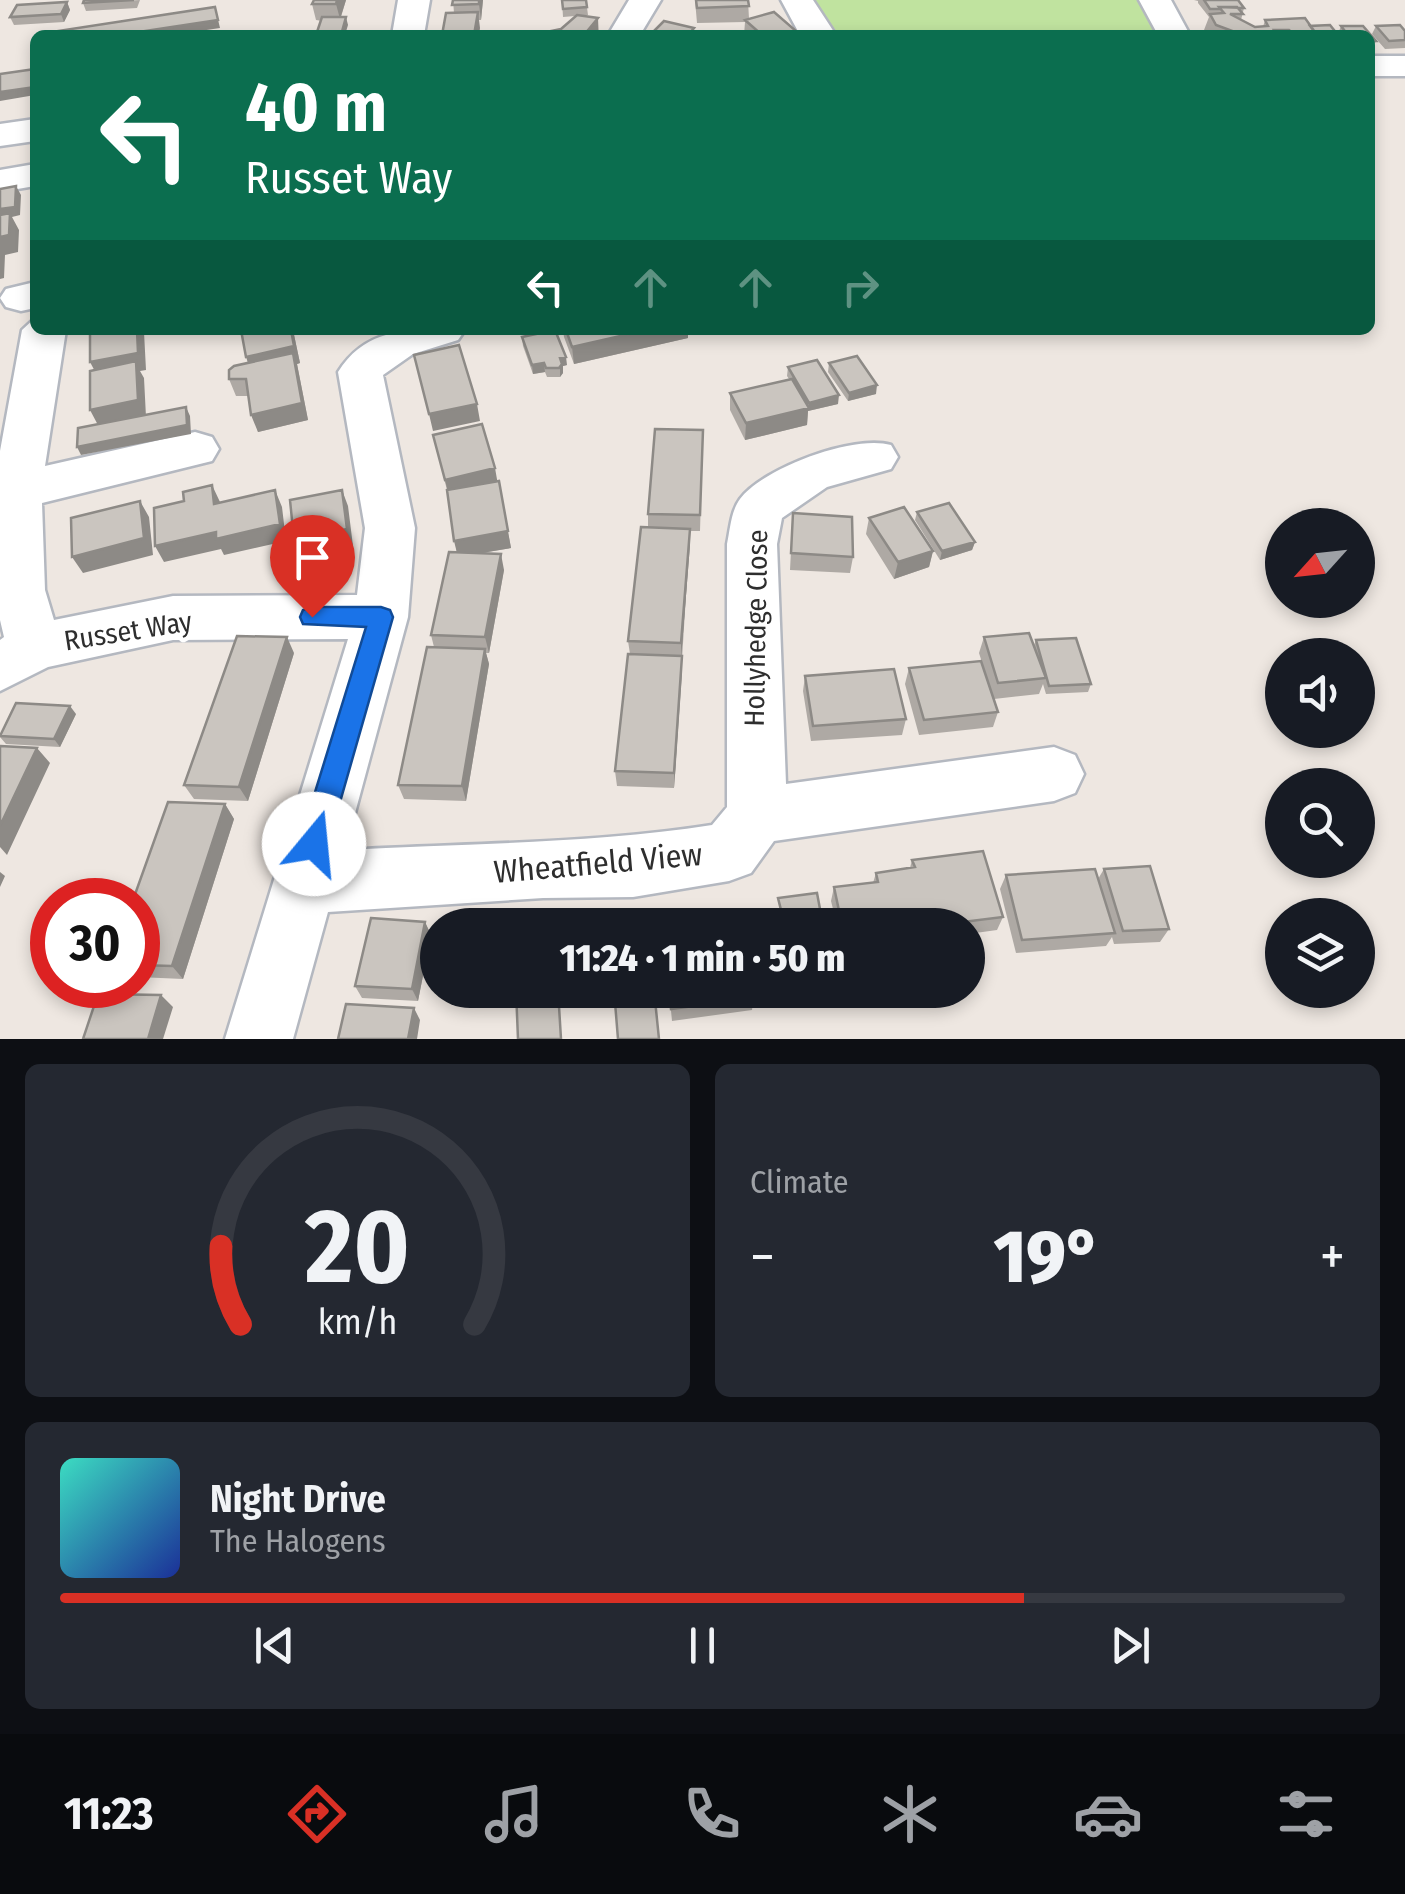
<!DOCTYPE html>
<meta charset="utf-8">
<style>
:root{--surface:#171b24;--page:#242831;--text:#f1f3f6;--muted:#9ea1a6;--line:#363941;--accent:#d93025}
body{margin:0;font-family:"Fira Sans Condensed",sans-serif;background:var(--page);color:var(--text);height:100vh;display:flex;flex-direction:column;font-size:38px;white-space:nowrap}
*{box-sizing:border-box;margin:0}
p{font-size:32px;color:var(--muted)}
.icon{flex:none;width:55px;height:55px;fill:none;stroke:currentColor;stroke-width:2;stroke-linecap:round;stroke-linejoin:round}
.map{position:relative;height:1039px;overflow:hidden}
.drawer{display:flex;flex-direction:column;gap:25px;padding:25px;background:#0d0f14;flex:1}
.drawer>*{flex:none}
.guide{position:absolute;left:30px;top:30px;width:1345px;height:305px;border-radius:15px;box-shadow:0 5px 15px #0003;background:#0b6e4f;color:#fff;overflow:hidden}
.needle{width:65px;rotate:243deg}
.fabs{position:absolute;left:1265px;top:508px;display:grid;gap:20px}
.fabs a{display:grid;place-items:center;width:110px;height:110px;border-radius:50%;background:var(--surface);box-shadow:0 5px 15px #0003;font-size:50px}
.speed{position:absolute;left:30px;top:878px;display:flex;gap:20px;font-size:50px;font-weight:700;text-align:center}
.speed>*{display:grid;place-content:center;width:130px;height:130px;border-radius:50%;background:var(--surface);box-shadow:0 5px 15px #0003;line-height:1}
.speed .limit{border:15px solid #d22;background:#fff;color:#111}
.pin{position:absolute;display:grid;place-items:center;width:85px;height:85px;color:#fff;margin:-102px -42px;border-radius:50% 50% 50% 0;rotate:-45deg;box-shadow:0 0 10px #0007}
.pin .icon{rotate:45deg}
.me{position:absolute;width:110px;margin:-55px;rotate:17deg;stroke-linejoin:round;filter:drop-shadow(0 0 8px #0008)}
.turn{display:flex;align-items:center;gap:35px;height:210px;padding:0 50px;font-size:45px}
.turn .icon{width:130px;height:130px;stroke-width:2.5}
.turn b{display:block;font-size:70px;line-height:85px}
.lanes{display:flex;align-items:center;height:95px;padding:0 50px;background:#0003;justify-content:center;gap:50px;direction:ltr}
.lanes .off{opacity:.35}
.big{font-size:75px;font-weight:800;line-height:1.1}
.drawer .widget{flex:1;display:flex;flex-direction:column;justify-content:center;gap:15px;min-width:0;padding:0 35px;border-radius:15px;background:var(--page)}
.drawer .dial{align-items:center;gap:0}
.dial svg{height:260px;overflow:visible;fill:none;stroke:var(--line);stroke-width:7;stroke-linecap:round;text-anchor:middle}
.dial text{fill:var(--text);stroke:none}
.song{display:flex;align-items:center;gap:30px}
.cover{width:120px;height:120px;border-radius:15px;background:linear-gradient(135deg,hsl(170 70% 55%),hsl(230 70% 35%))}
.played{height:10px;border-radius:5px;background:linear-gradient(90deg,var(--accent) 75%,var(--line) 75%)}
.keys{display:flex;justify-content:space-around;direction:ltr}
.heat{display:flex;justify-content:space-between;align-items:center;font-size:55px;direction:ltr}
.drawer .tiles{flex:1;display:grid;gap:25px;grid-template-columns:1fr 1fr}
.widget:last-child{grid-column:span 2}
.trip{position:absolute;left:420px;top:908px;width:565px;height:100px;border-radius:50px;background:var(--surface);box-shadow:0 5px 15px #0003;font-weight:800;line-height:100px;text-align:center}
.tab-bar{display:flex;height:160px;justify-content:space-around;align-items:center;background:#090b0e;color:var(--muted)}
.tab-bar .icon{width:70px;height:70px}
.tab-bar .active{color:var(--accent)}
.tab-bar b{font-size:45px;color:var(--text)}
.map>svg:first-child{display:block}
.green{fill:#c0e39f}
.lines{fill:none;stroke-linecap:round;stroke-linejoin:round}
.minor-casing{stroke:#b4b8c0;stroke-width:5}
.minor{fill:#fff;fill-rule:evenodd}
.wall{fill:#aea9a4}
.shaded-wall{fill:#8d8a86}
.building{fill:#cac5bf;stroke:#8d8a86;stroke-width:2.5}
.route{fill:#1a73e8;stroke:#114b97;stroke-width:2.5}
.labels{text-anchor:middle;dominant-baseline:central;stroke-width:9;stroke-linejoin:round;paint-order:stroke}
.street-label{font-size:28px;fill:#2e2e2e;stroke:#fff}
.near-street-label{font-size:32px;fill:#2e2e2e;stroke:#fff}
</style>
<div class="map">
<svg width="1405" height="1039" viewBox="0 0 1405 1039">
<rect width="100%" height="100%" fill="#eee7e1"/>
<path class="green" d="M814 0H1139L1164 35H839Z"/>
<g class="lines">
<defs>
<path id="minor" d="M398 0H430L424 35H392Z
M629 0H661L640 35H608Z
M781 0H813L836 35H800Z
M1139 0H1171L1190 35H1158Z
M1370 56H1405V76H1370Z
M35 119V141L0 146V124Z
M35 164V186L0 192V170Z
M35 282V308L21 311 6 307 0 298 6 289Z
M35 318V330H66L45 466 195 432 212 437 219 449 212 461 42 503 45 590 54 620 173 596 357 595 365 528 338 372C368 324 415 330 465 330L458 340 413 354 383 375 415 528 408 617 345 850C467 843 591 844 712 825L727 807V544C730 530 731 511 740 499 763 468 854 434 891 445L898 457 891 469 827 487 782 518 777 544 786 784 1054 747 1075 755 1084 774 1075 793 1054 801 774 841 751 873 729 881 633 897 543 898 328 912 293 1039H225L348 639 173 640 48 667 0 691V640L4 637 0 620V451L22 330Z"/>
</defs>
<use href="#minor" class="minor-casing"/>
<use href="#minor" class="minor"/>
</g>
<path class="wall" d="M140 0 137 8 86 11 83 3Z
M314 0H346L341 17 348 25 316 20 312 4Z
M453 0H483L481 20H479V35H442L454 13Z
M562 0H586L588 15 582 16 598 18 599 34 561 29 575 16 563 17Z
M695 0H748L749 19 795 35H744L745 22 697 23Z
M1194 0H1238L1244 8 1241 20 1255 27H1263L1265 20 1310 26 1338 35H1208L1204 30 1209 17 1198 3V1Z
M67 2 70 10 64 22 14 25 10 17Z
M1341 26H1363L1376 41 1372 49H1370V35H1339L1338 34Z
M1376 26 1405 31V48L1385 49 1372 34Z
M241 330H293L300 363 297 364 308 420 258 432 249 396H236L229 379 248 363Z
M563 330H688V338L574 364 564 337Z
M522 337 567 365 563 366V373L560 377H547L545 372 533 374 523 346Z
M829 363 876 394 848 401 828 372Z
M788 367 838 404 808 411 807 425 745 440 730 410V393L789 379 787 376Z
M703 430 700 531H690L674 788 617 786 615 771 630 654 628 641 648 527V514Z
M433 435 498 481 511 548 481 553 504 570 489 653H486L489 664 466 801 404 799 398 785 434 647 431 635 457 553 447 490Z
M917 512 975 542 972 550 940 560 915 520Z
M793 513 853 557 850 573 790 570Z
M869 518 933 551 929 567 894 579 866 534Z
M984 637 1034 645 1036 640 1091 684 1088 692 1046 694 1043 684 1039 694 994 699 998 712 993 727 919 735 905 684 909 668 987 678 979 653Z
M294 653 248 801 194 799 184 785Z
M805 676 906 719 902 735 811 741 803 691Z
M76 714 60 747 6 744 0 737V734Z
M225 804 234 819 183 979 138 977V900Z
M912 860 1003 917 997 930 968 934V925H837L831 901 834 887 873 883 876 873 910 868Z
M1104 869 1169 929 1160 942 1114 944 1112 937 1106 946 1016 953 1000 889 1006 875 1098 879Z
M425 922 431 935 418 1001 362 998 355 986Z
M669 990H794L793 996 753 1002 752 1010 672 1021Z"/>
<path class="shaded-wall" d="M337 0H346L340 19 336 4Z
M479 0H483L481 20 479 4Z
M67 2 70 10 64 22 61 14Z
M215 7 220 28 173 35H119Z
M478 12 480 28 479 35H474Z
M346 17 348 25 345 35H341Z
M598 18V35H584Z
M35 87V95L0 101V92Z
M16 186 21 195 20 215 12 217 19 230 18 252 5 255 4 278 0 279V209Z
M137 330H144V332L146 370 140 371 144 378 146 417 99 427 90 410 99 379 90 362Z
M291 330H293L300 363 297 364 308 420 258 432 251 415 252 374 246 357Z
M647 330H688V338L574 364 572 347Z
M566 357 567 365 563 366V373L560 377V358Z
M544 363 545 372 533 374 532 365Z
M877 385 876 394 848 401 849 393Z
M839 395 838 404 808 411 807 425 745 440 746 423 809 408V403Z
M477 404 480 421 433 431 429 414Z
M186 407 190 416 191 434 81 455 77 447Z
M495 468 498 485 449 496 445 480Z
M212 485 220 502 221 521 214 504Z
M275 490 282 507 286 541 224 555 221 549 164 562 155 546Z
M342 490 348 506 353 546 301 557 294 540Z
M502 498 511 548 458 557 454 541Z
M140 501 149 517 153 555 83 573 72 557Z
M690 529V545L681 659V643Z
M975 542 972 550 940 560 942 551Z
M933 551 929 567 894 579 898 562Z
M501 554 504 570 489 653 485 637Z
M287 637 294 653 248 801 239 787Z
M485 649 489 664 466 801 462 786Z
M682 656V672L674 788V773Z
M70 706 76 714 60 747 54 739Z
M37 748 50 763 7 855 0 847V826Z
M225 804 234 819 183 979 172 966Z
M0 872 5 876 0 887Z
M425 922 431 935 418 1001 412 989Z
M161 995 173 1007 163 1039H148Z
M414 1008 420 1020 417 1039H408Z"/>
<path class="building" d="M84 0H134L83 3Z
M314 0H337L336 4H312Z
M453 0H479V4L452 5Z
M562 0H586L587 7 563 9Z
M696 0H748L749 6 697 8Z
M1204 0H1238L1244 8 1219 7 1220 9H1210Z
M67 2 61 14 10 17 17 5Z
M215 7 218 20 119 35H58V31Z
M1219 7H1237L1243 14H1230L1255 27 1268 26 1265 20 1305 18 1317 35H1295L1289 30H1274L1277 35H1243L1216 25 1210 14 1224 13Z
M478 12 474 35H442L446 13Z
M774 12 796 31 780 35H762L745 20Z
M577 15 598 18 584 35H532L561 29Z
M322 17H346L341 35H316Z
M664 21 694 28 688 35H650Z
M1330 25 1338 35H1317L1310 26Z
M1400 25 1405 31V40L1389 41 1376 26Z
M1341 26H1363L1376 41H1370V35H1348Z
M35 69V87L0 92V74Z
M16 186 15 207 0 209V189Z
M10 213 9 235 0 237V215Z
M90 330H137L138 353 90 362Z
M241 330H291L294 346 246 357Z
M555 330 566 357 560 358 562 364 559 368H546L544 363 532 365 522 337Z
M566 330H647L572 347Z
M459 345 477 404 429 414 414 355Z
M293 353 302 403 251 415 246 379H229V370L234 366Z
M857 356 877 385 849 393 829 363Z
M817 360 839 395 809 403 788 367Z
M136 361 138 400 90 410V371Z
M792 379 809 408 746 423 730 393Z
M186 407 187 425 77 447 78 428Z
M482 424 495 468 445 480 433 435Z
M655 429 703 430 700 515 648 514Z
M499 481 508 531 454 541 447 490Z
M212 485 214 504 275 490 280 524 216 539V532L155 546 154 508 184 501 183 492Z
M342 490 347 529 294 540 290 500Z
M140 501 144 538 72 557 71 518Z
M949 503 975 542 942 551 917 512Z
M904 507 933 551 898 562 869 518Z
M793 513 852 517 853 557 791 553Z
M641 527 690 529 681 643 628 641Z
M449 552 501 554 485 637 431 635Z
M1029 633 1046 678 998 683 984 637Z
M237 636 287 637 239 787 184 785Z
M1076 638 1091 684 1049 686 1036 640Z
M427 647 485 649 462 786 398 785Z
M628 654 682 656 674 773 615 771Z
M981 661 998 712 924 720 909 668Z
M894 669 906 719 813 726 805 676Z
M16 703 70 706 54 739 0 736Z
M0 746 37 748 0 826Z
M168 802 225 804 172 966 138 965V900H133Z
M983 851 1003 917 939 925H842L834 887 878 882 876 873 915 867 912 860Z
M1150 866 1169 929 1123 931 1104 869Z
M1095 869 1115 933 1022 940 1006 875Z
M817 893 823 925H734L741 924 740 915 781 910 778 898Z
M371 918 425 922 412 989 355 986Z
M516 990H558L561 1039H518Z
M614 990H654L659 1039H618Z
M669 990H753H752L753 998 671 1009Z
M98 994 161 995 148 1039H83Z
M346 1004 414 1008 408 1039H338Z"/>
<path class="route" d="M312 607H381L390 610 393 617 328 844 323 854 314 858 304 854 299 844 366 627 303 624 300 617 303 610Z"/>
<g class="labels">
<g class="street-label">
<text transform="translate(756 628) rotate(-89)">Hollyhedge Close</text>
<text transform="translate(128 631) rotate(-9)">Russet Way</text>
</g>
<g class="near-street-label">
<text transform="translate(598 863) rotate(-5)">Wheatfield View</text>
</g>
</g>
</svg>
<div class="fabs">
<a><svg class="needle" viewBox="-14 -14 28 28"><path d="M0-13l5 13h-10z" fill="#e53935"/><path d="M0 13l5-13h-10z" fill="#9ea1a6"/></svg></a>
<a><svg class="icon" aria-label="sound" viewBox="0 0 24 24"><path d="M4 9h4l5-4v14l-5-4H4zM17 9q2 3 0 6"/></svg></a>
<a><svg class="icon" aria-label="search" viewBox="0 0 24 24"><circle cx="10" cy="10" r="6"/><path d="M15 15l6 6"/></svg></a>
<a><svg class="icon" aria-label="layers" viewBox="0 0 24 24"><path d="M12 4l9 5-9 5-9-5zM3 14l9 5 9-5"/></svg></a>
</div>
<div class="speed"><div class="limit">30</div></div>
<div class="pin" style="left:312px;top:617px;background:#d93025"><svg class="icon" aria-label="arrive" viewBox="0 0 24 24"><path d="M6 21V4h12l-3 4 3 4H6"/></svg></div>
<svg class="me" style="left:314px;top:844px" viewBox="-20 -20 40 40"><circle r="19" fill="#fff"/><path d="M0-13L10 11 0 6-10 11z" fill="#1a73e8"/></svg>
<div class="trip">11:24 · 1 min · 50 m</div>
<div class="guide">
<div class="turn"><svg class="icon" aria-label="left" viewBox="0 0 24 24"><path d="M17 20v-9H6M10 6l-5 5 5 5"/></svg><div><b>40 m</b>Russet Way</div></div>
<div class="lanes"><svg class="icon" aria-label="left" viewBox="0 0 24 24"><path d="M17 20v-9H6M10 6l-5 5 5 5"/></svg><svg class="icon off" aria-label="ahead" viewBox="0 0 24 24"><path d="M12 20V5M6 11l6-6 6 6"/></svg><svg class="icon off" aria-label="ahead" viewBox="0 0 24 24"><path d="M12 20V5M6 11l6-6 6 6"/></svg><svg class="icon off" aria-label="right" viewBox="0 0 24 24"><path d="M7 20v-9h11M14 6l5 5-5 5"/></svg></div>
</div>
</div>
<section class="drawer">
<div class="tiles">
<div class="widget dial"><svg viewBox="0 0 100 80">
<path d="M14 69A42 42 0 1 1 86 69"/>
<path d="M14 69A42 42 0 0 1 8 45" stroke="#d93025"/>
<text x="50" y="56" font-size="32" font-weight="700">20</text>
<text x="50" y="72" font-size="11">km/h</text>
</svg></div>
<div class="widget"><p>Climate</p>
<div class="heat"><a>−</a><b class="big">19°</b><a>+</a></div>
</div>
<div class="widget">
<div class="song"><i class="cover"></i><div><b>Night Drive</b><p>The Halogens</p></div></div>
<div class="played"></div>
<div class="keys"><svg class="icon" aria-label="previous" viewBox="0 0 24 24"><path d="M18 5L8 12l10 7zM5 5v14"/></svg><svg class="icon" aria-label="pause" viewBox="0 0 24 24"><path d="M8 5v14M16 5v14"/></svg><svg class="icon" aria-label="next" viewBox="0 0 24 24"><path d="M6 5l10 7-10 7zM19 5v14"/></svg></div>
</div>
</div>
</section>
<nav class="tab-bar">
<b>11:23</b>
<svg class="icon active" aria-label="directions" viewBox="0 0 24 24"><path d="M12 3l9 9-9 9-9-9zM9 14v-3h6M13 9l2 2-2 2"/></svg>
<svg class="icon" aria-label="music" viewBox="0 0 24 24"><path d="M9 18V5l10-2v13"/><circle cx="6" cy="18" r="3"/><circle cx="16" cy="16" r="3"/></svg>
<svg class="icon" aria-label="phone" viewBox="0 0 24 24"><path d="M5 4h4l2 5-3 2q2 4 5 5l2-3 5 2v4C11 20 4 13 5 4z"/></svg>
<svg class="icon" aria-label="climate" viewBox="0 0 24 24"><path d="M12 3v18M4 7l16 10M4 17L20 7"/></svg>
<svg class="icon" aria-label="car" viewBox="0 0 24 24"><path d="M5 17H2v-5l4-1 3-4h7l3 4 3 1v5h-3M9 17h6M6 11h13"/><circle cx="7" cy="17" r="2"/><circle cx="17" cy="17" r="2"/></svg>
<svg class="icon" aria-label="filters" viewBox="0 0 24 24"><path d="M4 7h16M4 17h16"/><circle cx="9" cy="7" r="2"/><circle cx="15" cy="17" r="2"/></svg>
</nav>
